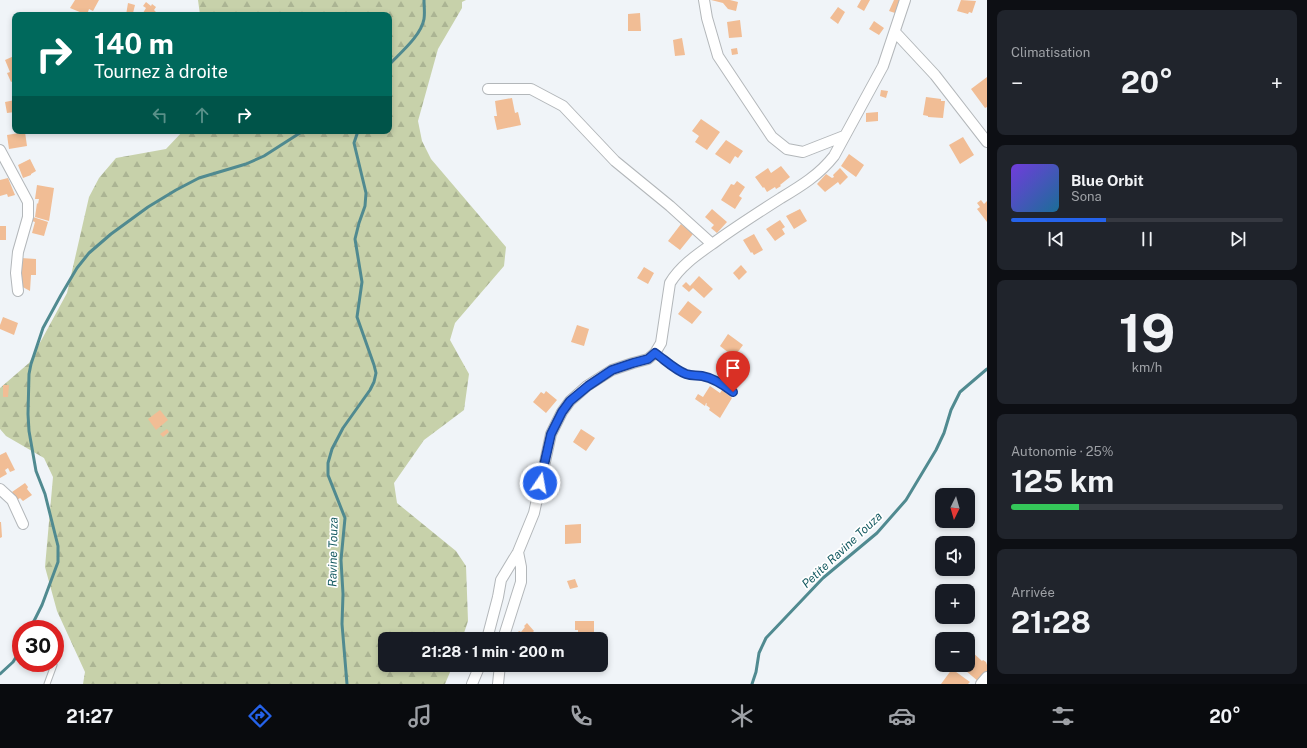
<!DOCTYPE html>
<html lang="fr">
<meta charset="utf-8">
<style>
:root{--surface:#171b24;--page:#20242c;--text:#f1f3f6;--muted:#9ea1a6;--line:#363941;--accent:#2563eb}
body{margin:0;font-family:"Public Sans",sans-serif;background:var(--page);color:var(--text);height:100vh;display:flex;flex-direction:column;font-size:15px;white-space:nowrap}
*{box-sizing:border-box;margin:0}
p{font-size:13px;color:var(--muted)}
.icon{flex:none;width:22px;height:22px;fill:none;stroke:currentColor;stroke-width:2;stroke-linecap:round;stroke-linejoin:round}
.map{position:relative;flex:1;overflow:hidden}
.details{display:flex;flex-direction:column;gap:10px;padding:10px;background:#0d0f14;width:320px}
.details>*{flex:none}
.guide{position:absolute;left:12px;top:12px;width:380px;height:122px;border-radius:8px;box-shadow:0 2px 6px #0003;background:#00695c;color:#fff;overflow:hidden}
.needle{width:26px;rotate:185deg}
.controls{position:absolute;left:935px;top:488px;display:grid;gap:8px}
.controls a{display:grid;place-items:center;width:40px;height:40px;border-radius:8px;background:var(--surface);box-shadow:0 2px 6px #0003;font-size:20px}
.speed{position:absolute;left:12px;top:620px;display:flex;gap:8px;font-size:20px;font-weight:700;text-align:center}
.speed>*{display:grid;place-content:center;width:52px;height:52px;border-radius:50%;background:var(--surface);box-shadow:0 2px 6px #0003;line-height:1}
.speed .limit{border:6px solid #d22;background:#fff;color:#111}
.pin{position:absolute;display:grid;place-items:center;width:34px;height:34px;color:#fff;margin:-41px -17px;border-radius:50% 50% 50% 0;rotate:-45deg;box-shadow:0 0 4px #0007}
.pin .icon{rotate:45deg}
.me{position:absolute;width:44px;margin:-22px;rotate:12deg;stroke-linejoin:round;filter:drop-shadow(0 0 3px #0008)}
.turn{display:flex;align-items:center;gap:14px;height:84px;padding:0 16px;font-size:18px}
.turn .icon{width:52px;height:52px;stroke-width:2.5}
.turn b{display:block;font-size:28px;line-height:34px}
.lanes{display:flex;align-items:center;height:38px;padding:0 16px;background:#0003;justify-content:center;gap:20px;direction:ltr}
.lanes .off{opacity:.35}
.big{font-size:30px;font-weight:700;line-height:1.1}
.details .card{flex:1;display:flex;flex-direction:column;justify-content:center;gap:6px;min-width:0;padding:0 14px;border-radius:8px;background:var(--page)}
.details .dial{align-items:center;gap:0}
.dial b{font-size:52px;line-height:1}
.song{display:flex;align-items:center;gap:12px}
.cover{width:48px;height:48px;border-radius:6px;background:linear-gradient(135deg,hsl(260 70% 55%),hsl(200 70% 35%))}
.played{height:4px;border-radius:2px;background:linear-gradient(90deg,var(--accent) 35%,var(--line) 35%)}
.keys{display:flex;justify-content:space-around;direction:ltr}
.heat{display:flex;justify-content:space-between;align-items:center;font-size:22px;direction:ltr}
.charge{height:6px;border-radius:3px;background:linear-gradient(90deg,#34c759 25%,var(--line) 0)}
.trip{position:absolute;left:378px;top:632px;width:230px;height:40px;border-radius:8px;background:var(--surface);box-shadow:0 2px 6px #0003;font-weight:700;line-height:40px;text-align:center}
.tab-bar{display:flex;height:64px;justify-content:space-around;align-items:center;background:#090b0e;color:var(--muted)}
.tab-bar .icon{width:28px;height:28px}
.tab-bar .on{color:var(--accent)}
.tab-bar b{font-size:18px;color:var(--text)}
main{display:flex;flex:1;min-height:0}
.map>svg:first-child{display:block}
.forest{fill:url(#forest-firs)}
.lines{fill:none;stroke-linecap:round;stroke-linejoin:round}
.stream{stroke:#508a90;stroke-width:3}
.building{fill:#f1bd95}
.service-casing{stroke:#b3b7ba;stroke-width:7}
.minor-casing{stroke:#b3b7ba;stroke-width:12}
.service{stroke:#fff;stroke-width:5}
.minor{stroke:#fff;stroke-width:10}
.route-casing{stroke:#184099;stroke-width:10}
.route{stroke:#2563eb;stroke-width:7}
.labels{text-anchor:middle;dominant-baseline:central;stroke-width:3.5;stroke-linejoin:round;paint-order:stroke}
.water-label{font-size:12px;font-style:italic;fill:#165b62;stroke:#fff}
</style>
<main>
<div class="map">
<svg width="987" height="684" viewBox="0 0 987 684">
<defs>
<pattern id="forest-firs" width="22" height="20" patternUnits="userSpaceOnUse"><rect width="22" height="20" fill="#c7d1aa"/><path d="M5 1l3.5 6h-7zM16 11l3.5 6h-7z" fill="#abb493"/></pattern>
</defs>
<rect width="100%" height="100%" fill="#f0f4f8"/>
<path class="forest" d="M198 0H466L462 2V8L438 49 418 121 422 141 431 159 506 247 504 266 455 323 450 340 469 374 464 410 424 440 394 483 397 503 456 551 466 566 468 621 462 639H385V665H453L445 684H83L85 672 57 611 45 567 53 477 44 458 6 436 0 429V388L29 363 67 293 89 197 99 178 116 158 166 149 183 131H389V15H200Z"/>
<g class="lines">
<path class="stream" d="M389 65C400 53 421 36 424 19 425 13 424 6 424 0
M30 629 42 605 58 562V546L45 494 36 471 29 431 28 414 29 374 31 364 43 328 61 295 77 268 89 253 111 234 148 207 176 190 199 178 246 164 264 156 303 131
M0 674 13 662 21 649
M347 684 342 624 343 594 341 560 345 518 328 475V463L332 449 343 428 370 390 374 382 376 373 374 365 357 317 362 282 355 239 359 223 365 206 366 193 354 143 358 131
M752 684 756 672 759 653 766 638 823 578 877 533 906 500 936 450 944 433 951 410 960 392 987 369"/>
</g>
<path class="building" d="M75 0H99L93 11 89 9 87 15 70 8Z
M711 0H730L738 2 736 11 728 9 723 3Z
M861 0H870L864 11 857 7Z
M894 0H901L895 13 889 11Z
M961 0 976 1 972 13 969 12 968 14 957 11Z
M146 2 151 6 152 4 156 7 154 10 157 13 155 15H146L143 13 146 8 143 6Z
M128 3 135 5 133 13H134V15H126Z
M838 7 845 12 838 24 830 18Z
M640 13 641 31H628V14Z
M740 20 742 37 729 38 727 22Z
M874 21 884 28 879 35 869 29Z
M682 38 685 55 675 56 673 40Z
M737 48 738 54 732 55 731 49Z
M14 56 15 80 11 82 7 73 10 72 5 60Z
M987 77V107L985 108 971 89Z
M881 90 888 91 886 98 880 96Z
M926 97 941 99V101H945L943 118 928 117V116L923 115Z
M512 98 515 113 518 112 521 125 497 130 494 116H497L495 101Z
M15 100V112L7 113 5 102Z
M878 112V121L866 122V113Z
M701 119 720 132 707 150 695 142 699 136 692 131Z
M25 132 27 146 9 149 7 135Z
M963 137 974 155 960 164 949 145Z
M726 140 743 151 738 158 735 156 730 164 715 154Z
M849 154 864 165 856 177 841 166Z
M30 159 36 171 31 174V175L23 178 18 165Z
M781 166 790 177 780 185 781 186 776 189 775 187 767 192 764 187 763 188 755 177 768 168 771 173Z
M840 168 848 177 840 185 838 182 825 192 817 184 826 174 832 178 834 177 833 175Z
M8 178 15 195 8 197 7 194 0 196V180Z
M737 181 745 187 739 196 742 198 735 209 721 200 731 184 734 185Z
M37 185 54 188 49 221 35 217 37 203 38 204 39 199H35Z
M981 200 984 204 987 201V222L977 209 980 207 977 203Z
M712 209 727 222 717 233 711 228 714 225 705 217Z
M800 209 807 221 794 229 786 216Z
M33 217 48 222 44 236 32 233 35 222 32 221Z
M780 220 785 227 782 229 785 234 775 241 766 229Z
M681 224 693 234 680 250 668 241Z
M0 226H6V240H0Z
M754 234 763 250 754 255 752 252 751 253 743 240Z
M21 258 36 259V275H31L30 291 19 285Z
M741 265 747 272 739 280 733 273Z
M644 267 654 273 648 284 637 278Z
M699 276 713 289 704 298 693 288 689 292 682 286 686 282 690 286Z
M688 301 702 312 692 324 678 314Z
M3 317 18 323 14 335 0 329V325Z
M577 325 589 329 584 346 571 342Z
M728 334 743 345 734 357 720 346Z
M3 385H9L8 397H3Z
M710 386 720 393 722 390 732 398 720 418 709 410 710 408 706 405 707 404 706 403 705 406 695 399 698 394 703 397Z
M546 391 557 400 546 413 533 402 541 392 544 394Z
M160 410 168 420 156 430 148 419Z
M167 429 169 432 163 437 160 434Z
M581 429 595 438 586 451 573 442Z
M6 452 15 470 10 472 8 468 5 470 7 474 0 478V455Z
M25 483 28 487 27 489 32 495 23 501 20 498 17 500 12 492Z
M0 522H1L2 537 0 538Z
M581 524V543L565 544V525Z
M575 579 578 587 570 589 567 581Z
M575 621H594V635H589V639H578V630H575Z
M527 623 534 631 526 639H512L519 631 521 632 525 627 524 626Z
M971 651 982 661 983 660 986 662 987 665V671L979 682 959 665H968V655Z
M952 669 970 682 968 684H941Z"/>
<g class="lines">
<defs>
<path id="service" d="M655 353C665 360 675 370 686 374 692 377 696 375 702 376 713 378 724 385 733 392
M47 684 54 665"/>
<path id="minor" d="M704 0 707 18 718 56 772 137 787 149 803 152 844 136
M895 32 935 75 987 142
M488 89H531L563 106 615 161 670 206 712 244
M0 150 28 202V217L18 252 16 273 18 291
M0 489 12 500 23 524
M487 639 498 597 501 580 518 552 534 513 551 434 562 412 570 401 587 386 612 370 633 363 648 359 655 353 661 343 670 283C681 265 698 254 715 242 737 226 759 212 781 198 801 186 819 175 834 156L883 66 905 0
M503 639 521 582V567L518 552
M472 684 480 665
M498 684 500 665
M981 684 987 677"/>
</defs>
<use href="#service" class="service-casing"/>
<use href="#minor" class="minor-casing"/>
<use href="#service" class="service"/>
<use href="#minor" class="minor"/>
</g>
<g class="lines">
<defs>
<path id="route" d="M540 483 551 434 562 412 570 401 588 386 612 370 633 363 648 359 655 353C665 360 675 370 686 374 692 376 696 375 702 376 713 378 724 385 733 392"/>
</defs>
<use href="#route" class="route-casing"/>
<use href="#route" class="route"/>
</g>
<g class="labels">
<g class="water-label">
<text transform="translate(842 550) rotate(-43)">Petite Ravine Touza</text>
<text transform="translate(333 552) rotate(-89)">Ravine Touza</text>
</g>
</g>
</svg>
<div class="controls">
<a><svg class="needle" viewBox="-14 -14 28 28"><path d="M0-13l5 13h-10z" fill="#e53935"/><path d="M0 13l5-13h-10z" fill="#9ea1a6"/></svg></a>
<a><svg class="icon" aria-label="sound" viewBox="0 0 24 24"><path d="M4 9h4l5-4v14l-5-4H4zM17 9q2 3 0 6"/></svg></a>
<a>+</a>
<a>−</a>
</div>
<div class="speed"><div class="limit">30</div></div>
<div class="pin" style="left:733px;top:392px;background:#d93025"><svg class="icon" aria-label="arrive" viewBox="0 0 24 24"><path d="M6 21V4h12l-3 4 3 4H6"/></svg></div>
<svg class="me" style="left:540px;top:483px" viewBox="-20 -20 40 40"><circle r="17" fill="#2563eb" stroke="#fff" stroke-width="3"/><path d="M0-11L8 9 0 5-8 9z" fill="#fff"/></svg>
<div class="trip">21:28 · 1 min · 200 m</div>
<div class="guide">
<div class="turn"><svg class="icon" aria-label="right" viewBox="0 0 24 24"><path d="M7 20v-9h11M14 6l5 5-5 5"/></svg><div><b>140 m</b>Tournez à droite</div></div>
<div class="lanes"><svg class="icon off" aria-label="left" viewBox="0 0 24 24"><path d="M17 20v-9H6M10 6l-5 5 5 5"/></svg><svg class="icon off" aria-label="ahead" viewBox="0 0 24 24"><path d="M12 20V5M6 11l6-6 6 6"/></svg><svg class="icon" aria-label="right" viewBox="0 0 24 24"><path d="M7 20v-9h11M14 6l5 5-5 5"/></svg></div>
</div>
</div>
<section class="details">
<div class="card"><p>Climatisation</p>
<div class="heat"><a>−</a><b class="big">20°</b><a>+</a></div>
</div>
<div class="card">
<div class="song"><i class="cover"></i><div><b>Blue Orbit</b><p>Sona</p></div></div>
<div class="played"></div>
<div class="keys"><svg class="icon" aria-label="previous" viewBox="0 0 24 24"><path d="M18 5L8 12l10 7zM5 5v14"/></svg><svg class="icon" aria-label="pause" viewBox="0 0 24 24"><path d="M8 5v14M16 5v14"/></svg><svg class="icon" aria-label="next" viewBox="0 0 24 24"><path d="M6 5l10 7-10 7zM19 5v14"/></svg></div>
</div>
<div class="card dial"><b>19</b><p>km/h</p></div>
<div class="card"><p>Autonomie · 25%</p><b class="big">125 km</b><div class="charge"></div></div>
<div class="card"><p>Arrivée</p><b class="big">21:28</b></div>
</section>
</main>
<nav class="tab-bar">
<b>21:27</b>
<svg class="icon on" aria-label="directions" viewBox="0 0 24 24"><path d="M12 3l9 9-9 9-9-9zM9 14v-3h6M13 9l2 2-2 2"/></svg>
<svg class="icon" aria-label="music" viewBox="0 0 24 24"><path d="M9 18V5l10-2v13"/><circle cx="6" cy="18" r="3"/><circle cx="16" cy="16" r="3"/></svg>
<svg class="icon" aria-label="phone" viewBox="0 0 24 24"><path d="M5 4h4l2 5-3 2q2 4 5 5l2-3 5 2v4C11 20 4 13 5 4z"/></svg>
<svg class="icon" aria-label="climate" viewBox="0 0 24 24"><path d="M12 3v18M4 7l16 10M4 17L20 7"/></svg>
<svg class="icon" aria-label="car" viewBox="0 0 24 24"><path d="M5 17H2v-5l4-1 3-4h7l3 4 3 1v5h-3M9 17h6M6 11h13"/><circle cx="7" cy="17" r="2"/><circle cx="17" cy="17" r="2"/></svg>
<svg class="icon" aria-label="filters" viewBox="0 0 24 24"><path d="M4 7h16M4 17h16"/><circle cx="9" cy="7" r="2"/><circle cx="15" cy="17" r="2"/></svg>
<b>20°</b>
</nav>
